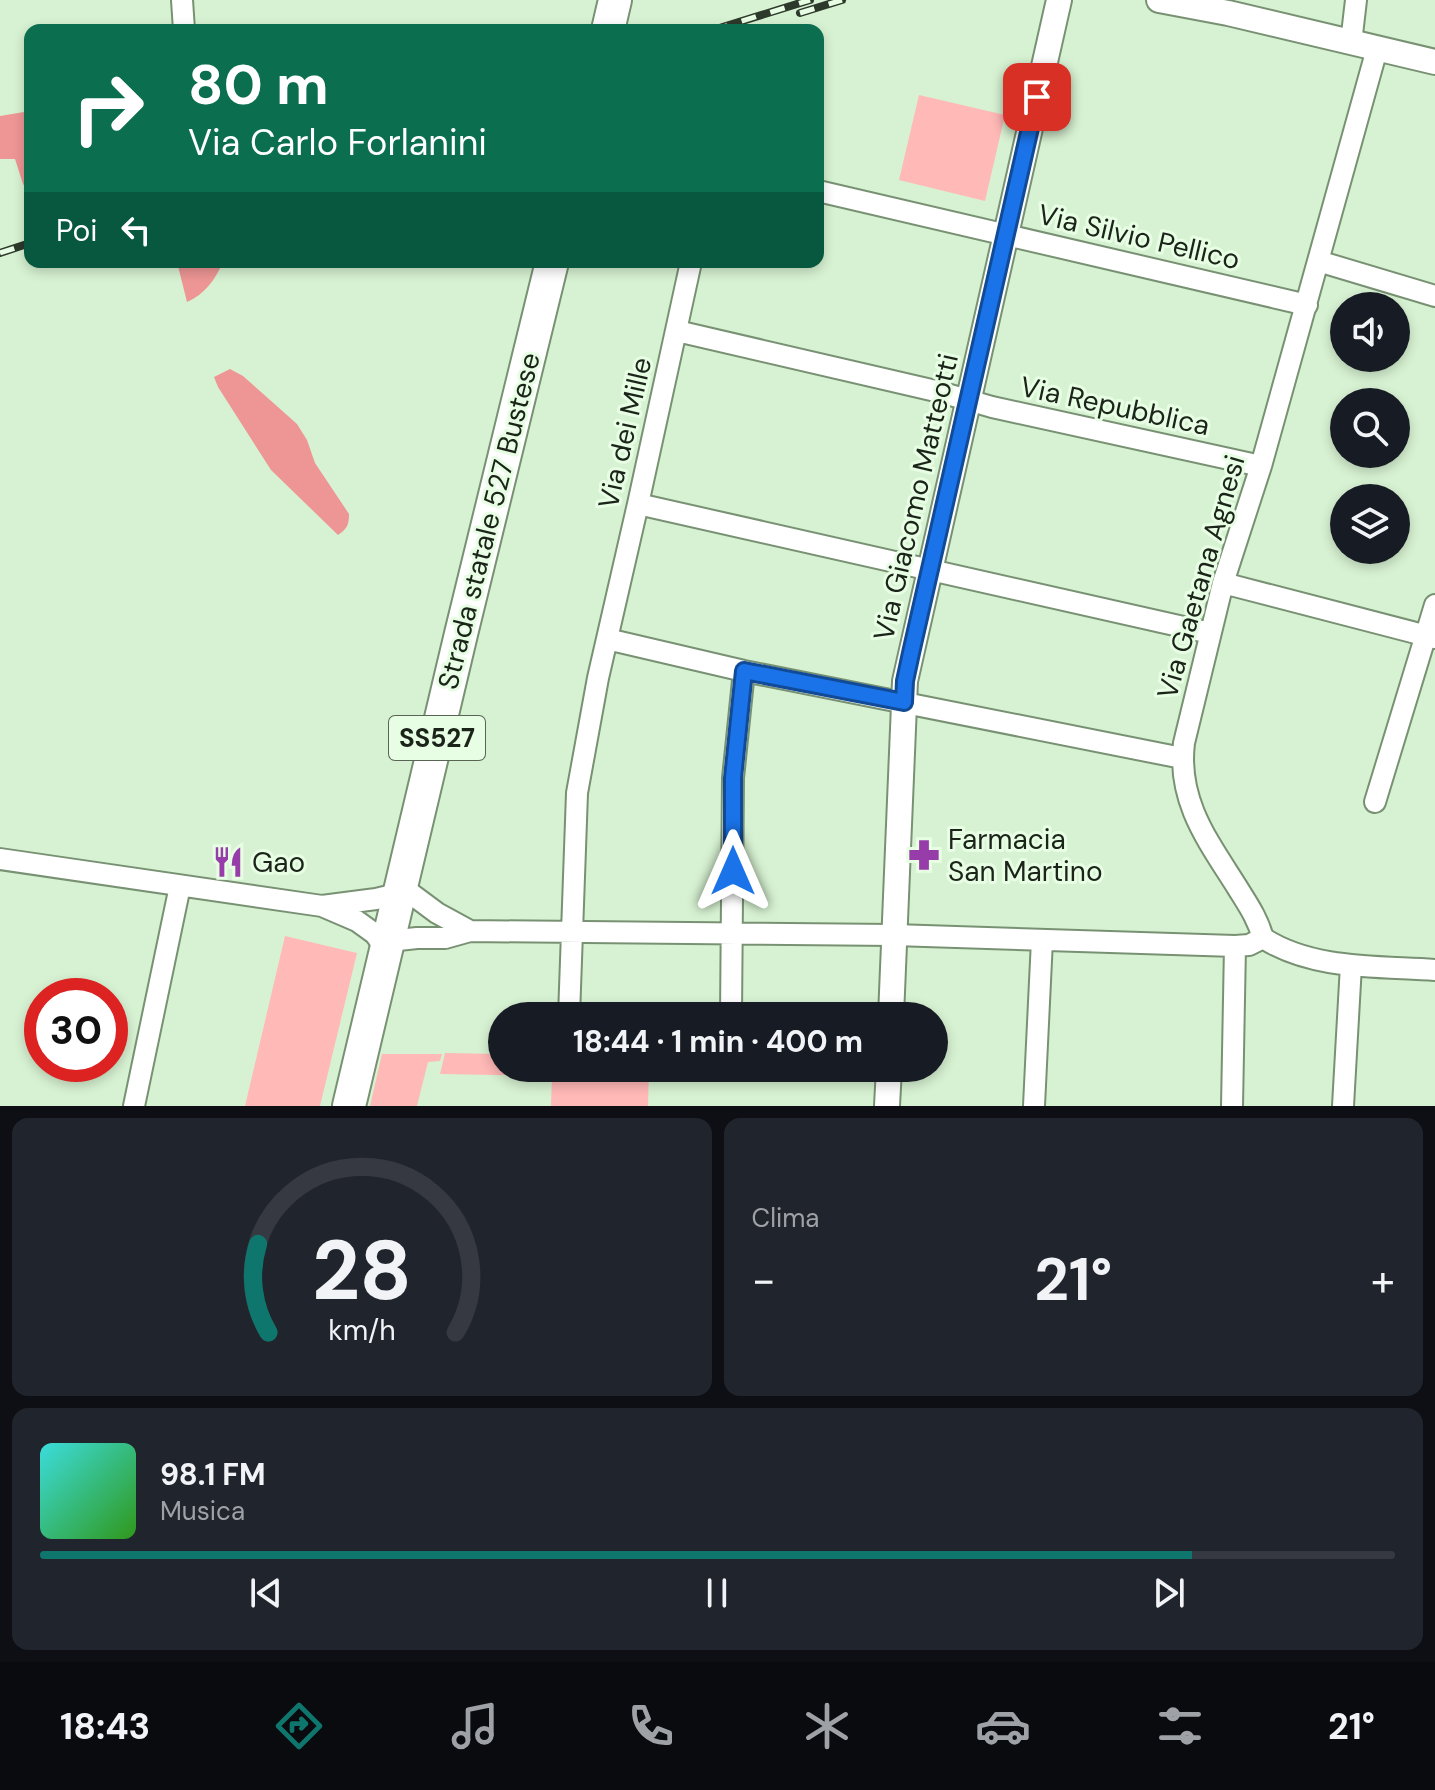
<!DOCTYPE html>
<html lang="it">
<meta charset="utf-8">
<style>
:root{--surface:#171b24;--page:#20242c;--text:#f1f3f6;--muted:#9ea1a6;--line:#363941;--accent:#0f766e}
body{margin:0;font-family:"DM Sans",sans-serif;background:var(--page);color:var(--text);height:100vh;display:flex;flex-direction:column;font-size:30px;white-space:nowrap}
*{box-sizing:border-box;margin:0}
p{font-size:26px;color:var(--muted)}
.icon{flex:none;width:44px;height:44px;fill:none;stroke:currentColor;stroke-width:2;stroke-linecap:round;stroke-linejoin:round}
.map{position:relative;height:1106px;overflow:hidden}
.drawer{display:flex;flex-direction:column;gap:12px;padding:12px;background:#0d0f14;flex:1}
.drawer>*{flex:none}
.hud{position:absolute;left:24px;top:24px;width:800px;height:244px;border-radius:16px;box-shadow:0 4px 12px #0003;background:#0b6e4f;color:#fff;overflow:hidden}
.buttons{position:absolute;left:1330px;top:292px;display:grid;gap:16px}
.buttons a{display:grid;place-items:center;width:80px;height:80px;border-radius:50%;background:var(--surface);box-shadow:0 4px 12px #0003;font-size:40px}
.speed{position:absolute;left:24px;top:978px;display:flex;gap:16px;font-size:40px;font-weight:700;text-align:center}
.speed>*{display:grid;place-content:center;width:104px;height:104px;border-radius:50%;background:var(--surface);box-shadow:0 4px 12px #0003;line-height:1}
.speed .limit{border:12px solid #d22;background:#fff;color:#111}
.pin{position:absolute;display:grid;place-items:center;width:68px;height:68px;color:#fff;margin:-34px;border-radius:16px;box-shadow:0 4px 12px #0006}
.me{position:absolute;width:88px;margin:-44px;rotate:0deg;stroke-linejoin:round;filter:drop-shadow(0 0 6px #0008)}
.turn{display:flex;align-items:center;gap:28px;height:168px;padding:0 32px;font-size:36px}
.turn .icon{width:104px;height:104px;stroke-width:2.5}
.turn b{display:block;font-size:56px;line-height:68px}
.then{display:flex;align-items:center;height:76px;padding:0 32px;background:#0003;gap:16px;font-size:30px}
.big{font-size:60px;font-weight:700;line-height:1.1}
.drawer .card{flex:1;display:flex;flex-direction:column;justify-content:center;gap:12px;min-width:0;padding:0 28px;border-radius:16px;background:var(--page)}
.drawer .dial{align-items:center;gap:0}
.dial svg{height:208px;overflow:visible;fill:none;stroke:var(--line);stroke-width:7;stroke-linecap:round;text-anchor:middle}
.dial text{fill:var(--text);stroke:none}
.song{display:flex;align-items:center;gap:24px}
.cover{width:96px;height:96px;border-radius:12px;background:linear-gradient(135deg,hsl(180 70% 55%),hsl(110 70% 35%))}
.played{height:8px;border-radius:4px;background:linear-gradient(90deg,var(--accent) 85%,var(--line) 85%)}
.keys{display:flex;justify-content:space-around;direction:ltr}
.heat{display:flex;justify-content:space-between;align-items:center;font-size:44px;direction:ltr}
.drawer .tiles{flex:1;display:grid;gap:12px;grid-template-columns:1fr 1fr}
.card:last-child{grid-column:span 2}
.trip{position:absolute;left:488px;top:1002px;width:460px;height:80px;border-radius:40px;background:var(--surface);box-shadow:0 4px 12px #0003;font-weight:700;line-height:80px;text-align:center}
.tab-bar{display:flex;height:128px;justify-content:space-around;align-items:center;background:#090b0e;color:var(--muted)}
.tab-bar .icon{width:56px;height:56px}
.tab-bar .active{color:var(--accent)}
.tab-bar b{font-size:36px;color:var(--text)}
.map>svg:first-child{display:block}
.green{fill:#ffb9b7}
.forest{fill:#ed9695}
.lines{fill:none;stroke-linecap:round;stroke-linejoin:round}
.minor-casing{stroke:#789173;stroke-width:24}
.tertiary-casing{stroke:#789173;stroke-width:28}
.primary-casing{stroke:#789173;stroke-width:36}
.minor{stroke:#fff;stroke-width:20}
.tertiary{stroke:#fff;stroke-width:24}
.primary{stroke:#fff;stroke-width:32}
.rail-casing{stroke:#2d392b;stroke-width:8}
.rail{stroke:#e8fee4;stroke-width:5;stroke-dasharray:15;stroke-linecap:butt}
.route-casing{stroke:#114b97;stroke-width:20}
.route{stroke:#1a73e8;stroke-width:14}
.labels{text-anchor:middle;dominant-baseline:central;stroke-width:6;stroke-linejoin:round;paint-order:stroke}
.shield{fill:#e8fee4;stroke:#586555;stroke-width:2}
.shield-label{font-size:26px;font-weight:bold;fill:#1a2418}
.street-label{font-size:28px;fill:#1a2418;stroke:#e8fee4}
.poi-label{font-size:28px;fill:#1a2418;stroke:#e8fee4;text-anchor:start}
</style>
<div class="map">
<svg width="1435" height="1106" viewBox="0 0 1435 1106">
<rect width="100%" height="100%" fill="#d7f2d2"/>
<path class="green" d="M919 95 1005 115 985 201 899 180Z
M285 936 357 953 320 1106H245Z
M445 1053 502 1054V1068H649L648 1106H551L552 1076 440 1074Z
M382 1054H442L440 1061 428 1062 417 1106H370Z"/>
<path class="forest" d="M30 111V194L23 184 15 159H0V116Z
M177 262H223C215 280 205 294 187 302Z
M230 369 243 376 297 424 307 440 315 463 349 514C349 525 347 529 338 535L271 470 218 387 214 377Z"/>
<g class="lines">
<defs>
<path id="minor" d="M182 0 184 30
M1351 43 1356 0
M1377 49 1261 466 1223 583 1184 743C1177 801 1208 841 1237 887 1248 905 1257 917 1263 938 1312 970 1378 966 1435 970
M818 191 1307 305
M1318 261 1435 296
M677 331 940 392 992 407 1261 466
M638 504 1210 633
M1223 583 1435 638
M607 639 744 671 1182 758
M1375 802 1435 605
M0 859 322 906 357 921 375 934 387 951
M402 887 437 913 470 931
M322 906 376 899 401 893
M389 941 417 938H445L470 931 894 935 1235 946 1249 945 1263 938
M569 1016 577 793 598 678 638 504 691 262
M731 1016 733 778 744 671
M134 1106 180 886
M1034 1106 1042 940
M1232 1106 1235 946
M1343 1106 1351 965"/>
<path id="tertiary" d="M1159 0 1228 13 1435 62
M891 1016 905 681 1059 0
M887 1106 889 1068"/>
<path id="primary" d="M608 30 615 0
M349 1106 461 634 552 262"/>
</defs>
<use href="#minor" class="minor-casing"/>
<use href="#tertiary" class="tertiary-casing"/>
<use href="#primary" class="primary-casing"/>
<use href="#minor" class="minor"/>
<use href="#tertiary" class="tertiary"/>
<use href="#primary" class="primary"/>
<defs>
<path id="rail" d="M800 13 842 0
M713 30 810 0
M0 253 30 243"/>
</defs>
<use href="#rail" class="rail-casing"/>
<use href="#rail" class="rail"/>
</g>
<g class="lines">
<defs>
<path id="route" d="M733 871V778L744 671 904 702 905 681 911 653 1037 97"/>
</defs>
<use href="#route" class="route-casing"/>
<use href="#route" class="route"/>
</g>
<defs>
<symbol id="pharmacy-bare" viewBox="-9 -9 18 18"><path d="M-2-6h4v4h4v4h-4v4h-4v-4h-4v-4h4Z" fill="#973da9" stroke="#e8fee4" stroke-width="2.5" paint-order="stroke"/></symbol>
<symbol id="restaurant-bare" viewBox="-9 -9 18 18"><path d="M-5-6h1v4h1v-4h1v4h1v-4h1v5L-1.5 .5V6h-2V.5L-5-1ZM5-6V6H3V1.5H1.5Q1.5-4 5-6Z" fill="#973da9" stroke="#e8fee4" stroke-width="2.5" paint-order="stroke"/></symbol>
</defs>
<g fill-rule="evenodd">
<use href="#pharmacy-bare" x="902" y="833" width="44" height="44"/>
<use href="#restaurant-bare" x="206" y="840" width="44" height="44"/>
</g>
<g class="labels">
<rect class="shield" x="389" y="716" width="96" height="44" rx="6"/>
<g class="shield-label">
<text x="437" y="738">SS527</text>
</g>
<g class="street-label">
<text transform="translate(1139 237) rotate(13)">Via Silvio Pellico</text>
<text transform="translate(1115 406) rotate(12)">Via Repubblica</text>
<text transform="translate(625 433) rotate(-77)">Via dei Mille</text>
<text transform="translate(916 497) rotate(-77)">Via Giacomo Matteotti</text>
<text transform="translate(489 521) rotate(-76)">Strada statale 527 Bustese</text>
<text transform="translate(1201 577) rotate(-74)">Via Gaetana Agnesi</text>
</g>
<g class="poi-label">
<text x="948" y="839">Farmacia<tspan x="948" dy="32">San Martino</tspan></text>
<text x="252" y="862">Gao</text>
</g>
</g>
</svg>
<div class="buttons">
<a><svg class="icon" aria-label="sound" viewBox="0 0 24 24"><path d="M4 9h4l5-4v14l-5-4H4zM17 9q2 3 0 6"/></svg></a>
<a><svg class="icon" aria-label="search" viewBox="0 0 24 24"><circle cx="10" cy="10" r="6"/><path d="M15 15l6 6"/></svg></a>
<a><svg class="icon" aria-label="layers" viewBox="0 0 24 24"><path d="M12 4l9 5-9 5-9-5zM3 14l9 5 9-5"/></svg></a>
</div>
<div class="speed"><div class="limit">30</div></div>
<div class="pin" style="left:1037px;top:97px;background:#d93025"><svg class="icon" aria-label="arrive" viewBox="0 0 24 24"><path d="M6 21V4h12l-3 4 3 4H6"/></svg></div>
<svg class="me" style="left:733px;top:871px" viewBox="-20 -20 40 40"><path d="M0-17L14 15 0 8-14 15z" fill="#1a73e8" stroke="#fff" stroke-width="4"/></svg>
<div class="trip">18:44 · 1 min · 400 m</div>
<div class="hud">
<div class="turn"><svg class="icon" aria-label="right" viewBox="0 0 24 24"><path d="M7 20v-9h11M14 6l5 5-5 5"/></svg><div><b>80 m</b>Via Carlo Forlanini</div></div>
<div class="then">Poi<svg class="icon" aria-label="left" viewBox="0 0 24 24"><path d="M17 20v-9H6M10 6l-5 5 5 5"/></svg></div>
</div>
</div>
<section class="drawer">
<div class="tiles">
<div class="card dial"><svg viewBox="0 0 100 80">
<path d="M14 69A42 42 0 1 1 86 69"/>
<path d="M14 69A42 42 0 0 1 10 35" stroke="#0f766e"/>
<text x="50" y="56" font-size="32" font-weight="700">28</text>
<text x="50" y="72" font-size="11">km/h</text>
</svg></div>
<div class="card"><p>Clima</p>
<div class="heat"><a>−</a><b class="big">21°</b><a>+</a></div>
</div>
<div class="card">
<div class="song"><i class="cover"></i><div><b>98.1 FM</b><p>Musica</p></div></div>
<div class="played"></div>
<div class="keys"><svg class="icon" aria-label="previous" viewBox="0 0 24 24"><path d="M18 5L8 12l10 7zM5 5v14"/></svg><svg class="icon" aria-label="pause" viewBox="0 0 24 24"><path d="M8 5v14M16 5v14"/></svg><svg class="icon" aria-label="next" viewBox="0 0 24 24"><path d="M6 5l10 7-10 7zM19 5v14"/></svg></div>
</div>
</div>
</section>
<nav class="tab-bar">
<b>18:43</b>
<svg class="icon active" aria-label="directions" viewBox="0 0 24 24"><path d="M12 3l9 9-9 9-9-9zM9 14v-3h6M13 9l2 2-2 2"/></svg>
<svg class="icon" aria-label="music" viewBox="0 0 24 24"><path d="M9 18V5l10-2v13"/><circle cx="6" cy="18" r="3"/><circle cx="16" cy="16" r="3"/></svg>
<svg class="icon" aria-label="phone" viewBox="0 0 24 24"><path d="M5 4h4l2 5-3 2q2 4 5 5l2-3 5 2v4C11 20 4 13 5 4z"/></svg>
<svg class="icon" aria-label="climate" viewBox="0 0 24 24"><path d="M12 3v18M4 7l16 10M4 17L20 7"/></svg>
<svg class="icon" aria-label="car" viewBox="0 0 24 24"><path d="M5 17H2v-5l4-1 3-4h7l3 4 3 1v5h-3M9 17h6M6 11h13"/><circle cx="7" cy="17" r="2"/><circle cx="17" cy="17" r="2"/></svg>
<svg class="icon" aria-label="filters" viewBox="0 0 24 24"><path d="M4 7h16M4 17h16"/><circle cx="9" cy="7" r="2"/><circle cx="15" cy="17" r="2"/></svg>
<b>21°</b>
</nav>
